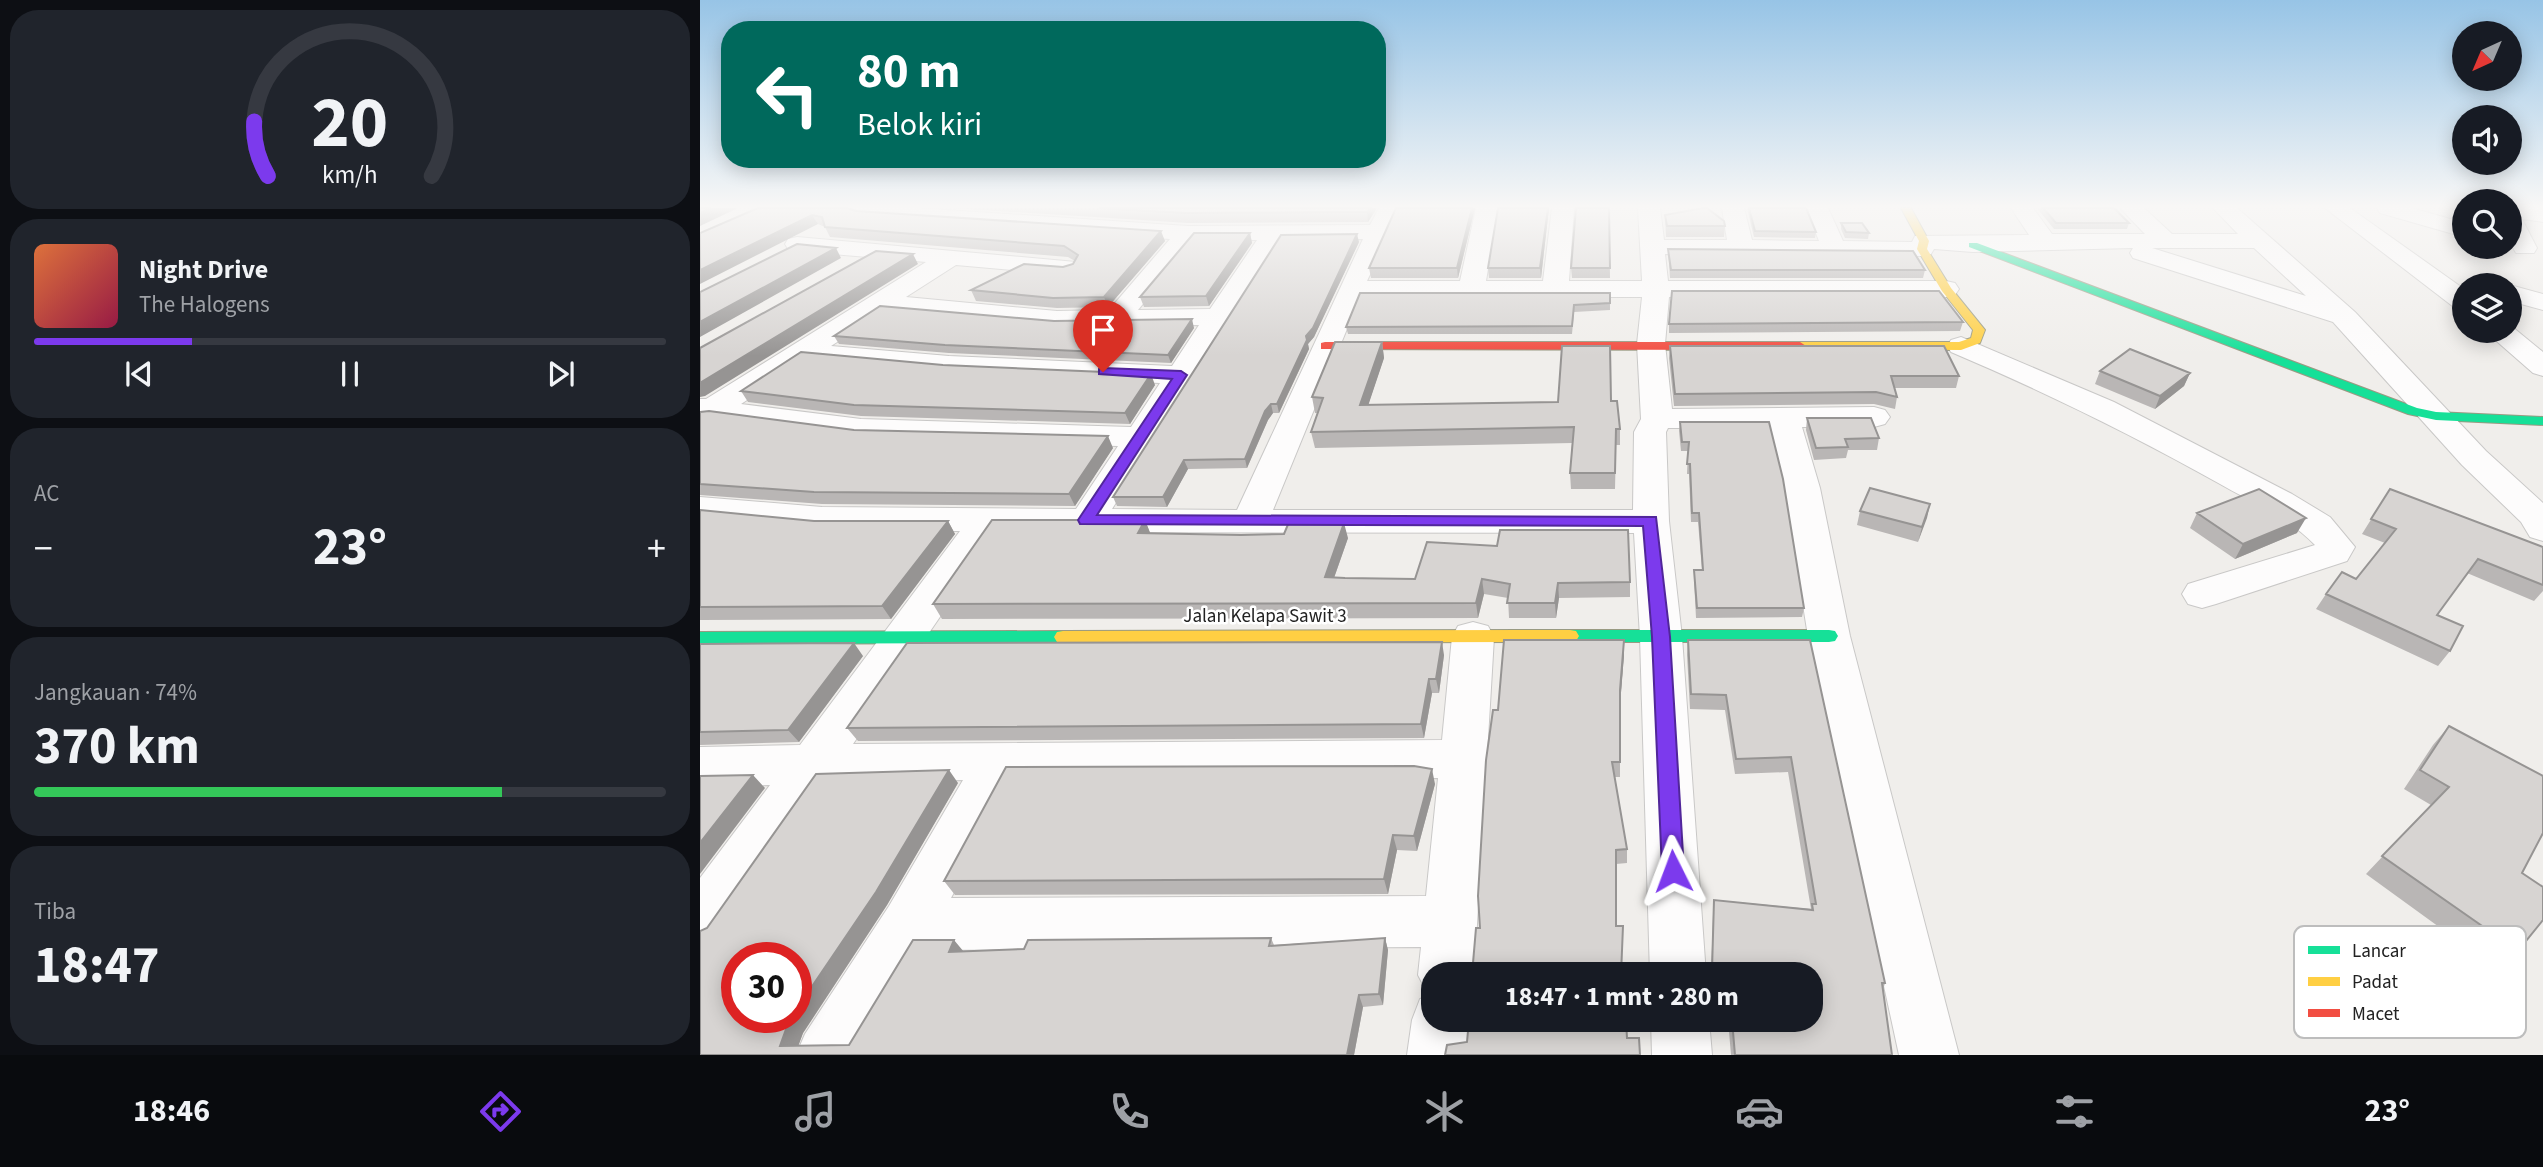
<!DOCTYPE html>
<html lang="id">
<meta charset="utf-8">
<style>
:root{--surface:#171b24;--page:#20242c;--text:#f1f3f6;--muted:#9ea1a6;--line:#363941;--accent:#7c3aed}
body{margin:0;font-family:"Source Sans 3",sans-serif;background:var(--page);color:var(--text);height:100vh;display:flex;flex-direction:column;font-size:26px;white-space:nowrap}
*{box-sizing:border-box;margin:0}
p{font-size:23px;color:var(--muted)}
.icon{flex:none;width:38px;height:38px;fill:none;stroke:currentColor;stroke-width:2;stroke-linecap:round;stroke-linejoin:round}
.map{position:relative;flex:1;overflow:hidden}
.drawer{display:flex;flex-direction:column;gap:10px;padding:10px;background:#0d0f14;width:700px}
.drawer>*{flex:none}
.hud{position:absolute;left:21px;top:21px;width:665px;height:147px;border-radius:28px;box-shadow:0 4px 18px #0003;background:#00695c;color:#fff;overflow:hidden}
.needle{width:46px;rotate:224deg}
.tools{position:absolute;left:1752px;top:21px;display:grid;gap:14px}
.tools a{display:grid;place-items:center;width:70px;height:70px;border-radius:50%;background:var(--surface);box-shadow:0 4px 18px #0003;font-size:35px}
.speed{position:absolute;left:21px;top:942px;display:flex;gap:14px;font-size:35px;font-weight:700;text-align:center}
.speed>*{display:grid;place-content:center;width:91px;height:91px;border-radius:50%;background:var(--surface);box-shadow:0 4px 18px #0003;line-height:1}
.speed .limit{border:10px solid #d22;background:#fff;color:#111}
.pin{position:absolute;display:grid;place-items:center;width:60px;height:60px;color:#fff;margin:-72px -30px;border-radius:50% 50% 50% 0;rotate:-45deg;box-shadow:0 0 7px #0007}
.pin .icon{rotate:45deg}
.me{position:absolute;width:77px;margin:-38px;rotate:357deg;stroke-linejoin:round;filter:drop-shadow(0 0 5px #0008)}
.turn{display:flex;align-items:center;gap:24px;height:147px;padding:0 21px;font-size:32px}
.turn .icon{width:91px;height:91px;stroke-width:2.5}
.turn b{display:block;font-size:49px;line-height:60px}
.big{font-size:52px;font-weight:700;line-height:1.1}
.drawer .card{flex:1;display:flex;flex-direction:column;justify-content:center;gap:10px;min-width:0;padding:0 24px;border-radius:28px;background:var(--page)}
.drawer .dial{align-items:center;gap:0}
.dial svg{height:182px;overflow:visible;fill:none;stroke:var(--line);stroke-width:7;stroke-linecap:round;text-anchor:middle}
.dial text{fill:var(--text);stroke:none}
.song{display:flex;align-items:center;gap:21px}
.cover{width:84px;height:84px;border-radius:10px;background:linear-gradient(135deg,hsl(20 70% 55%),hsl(340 70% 35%))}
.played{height:7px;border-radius:4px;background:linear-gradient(90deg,var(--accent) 25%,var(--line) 25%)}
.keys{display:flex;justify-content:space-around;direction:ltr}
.heat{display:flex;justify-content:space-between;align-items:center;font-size:38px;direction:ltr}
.charge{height:10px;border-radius:5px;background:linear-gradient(90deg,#34c759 74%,var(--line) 0)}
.trip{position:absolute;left:721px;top:962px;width:402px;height:70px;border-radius:28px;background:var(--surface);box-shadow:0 4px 18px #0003;font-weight:700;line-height:70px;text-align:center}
.tabs{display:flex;height:112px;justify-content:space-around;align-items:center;background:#090b0e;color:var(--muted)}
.tabs .icon{width:49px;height:49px}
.tabs .on{color:var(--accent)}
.tabs b{font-size:32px;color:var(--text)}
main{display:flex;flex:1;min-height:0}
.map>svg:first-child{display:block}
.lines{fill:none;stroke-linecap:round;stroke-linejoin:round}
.street-casing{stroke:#c9c8c7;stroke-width:2}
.fast-casing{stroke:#999a82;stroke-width:2}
.slow-casing{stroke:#999a82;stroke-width:2}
.jam-casing{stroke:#999a82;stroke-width:2}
.street{fill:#fdfcfc;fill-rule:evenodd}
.fast{fill:#16e098;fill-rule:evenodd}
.slow{fill:#ffcf43;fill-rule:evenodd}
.jam{fill:#f24e42;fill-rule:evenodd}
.wall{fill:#b9b6b5}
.shaded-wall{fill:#969493}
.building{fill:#d7d4d2;stroke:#969493;stroke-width:2}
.route{fill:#7c3aed;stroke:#51269a;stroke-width:2}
.labels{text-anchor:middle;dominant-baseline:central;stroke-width:5;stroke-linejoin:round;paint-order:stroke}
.street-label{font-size:19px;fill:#222;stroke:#fff}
.key{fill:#fff;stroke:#bdbdbd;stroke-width:2}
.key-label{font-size:19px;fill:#222}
</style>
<main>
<section class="drawer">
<div class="card dial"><svg viewBox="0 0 100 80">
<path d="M14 69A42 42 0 1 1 86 69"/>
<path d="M14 69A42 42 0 0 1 8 45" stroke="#7c3aed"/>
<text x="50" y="56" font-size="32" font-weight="700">20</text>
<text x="50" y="72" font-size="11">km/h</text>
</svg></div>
<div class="card">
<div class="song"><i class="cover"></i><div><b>Night Drive</b><p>The Halogens</p></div></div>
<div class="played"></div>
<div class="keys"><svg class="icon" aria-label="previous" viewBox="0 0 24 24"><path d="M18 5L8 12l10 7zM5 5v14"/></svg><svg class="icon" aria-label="pause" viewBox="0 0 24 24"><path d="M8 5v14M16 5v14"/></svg><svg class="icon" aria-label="next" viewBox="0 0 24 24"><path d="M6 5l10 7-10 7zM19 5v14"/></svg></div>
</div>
<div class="card"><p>AC</p>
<div class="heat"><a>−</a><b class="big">23°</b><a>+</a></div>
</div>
<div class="card"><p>Jangkauan · 74%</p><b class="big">370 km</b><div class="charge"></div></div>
<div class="card"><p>Tiba</p><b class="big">18:47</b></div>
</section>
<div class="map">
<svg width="1843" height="1055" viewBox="0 0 1843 1055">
<rect width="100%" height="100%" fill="#f0eeeb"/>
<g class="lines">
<defs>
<path id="street" d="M152 208H216L488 226 670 225 679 208H701L667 281H760L776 208H798L786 281H843L852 208H874L869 281H942L938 208H960L964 240H1027L1022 208H1044L1052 240 1119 241 1106 208H1128L1143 241 1212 242 1215 236 1329 235 1311 208H1333L1352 234H1445L1420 208H1444L1472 234H1538L1513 208H1537L1655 312 1786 451 1843 503V541L1830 537 1821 522 1762 465 1633 322 1433 258 1430 253 1433 248 1273 252 1234 249 1231 254 1222 256 965 254 968 281H1246L1255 283 1259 289 1255 295 1246 297H969L965 344 972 409 1174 407 1185 410 1190 417 1185 424 1174 427H1102L1120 488 1150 636 1259 1055H1199L1108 636 1084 488 1070 428H968L966 432 969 521 982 637 1006 975H950L940 637 934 533 298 532 153 744 742 740 752 637 758 626 773 622 788 626 794 637 774 975H733V1020H770L767 1055H707L712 1020 720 999 729 996 718 975 721 947 223 950 160 1055H96L105 1034 189 906 263 780 126 784 19 939 0 947V878L70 785 0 787V747L100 745 260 531H122L0 519V497L122 507 376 509 418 446 161 439 17 420 0 423V399H6L226 262 97 251 88 249 85 244 88 239 97 237 376 262 380 267 376 272 367 275 256 265 206 297 357 311 409 310 470 239 161 218 153 216 150 211ZM663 239 537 510 412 509 581 240ZM495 240H557L510 309 438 310ZM1452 248H1554L1606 296ZM660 297H942L937 344 941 419 934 432 933 510H573ZM184 312 357 327 499 325 472 366 249 356 131 346ZM107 361 249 374 460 383 431 427 161 419 41 404ZM738 778 726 896 251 898 314 779Z
M1625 208H1650L1764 289V310L1755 308Z
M1677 208H1712L1764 223V237L1680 213Z
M1810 208H1843V222L1822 219 1837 248 1834 253H1816C1807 239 1810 224 1810 208Z
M1809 285H1810L1843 294V310L1810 301Z
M1810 325 1843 352V376L1833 373 1785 331H1810Z
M1261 337 1414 402 1592 494 1630 517 1655 547 1647 561 1516 604 1502 608 1488 604 1482 594 1488 584 1615 545C1588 517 1553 503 1520 484 1433 435 1343 391 1251 352L1247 346 1251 340Z
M951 1020H1009L1012 1055H952Z"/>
<path id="fast" d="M1269 243H1277L1717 408 1736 412 1843 417V425L1736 420 1708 414 1269 247Z
M870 630H1129L1135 631 1138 636 1135 641 1129 642H870L864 641 861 636 864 631Z
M363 631 369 632 372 637 369 642 363 643 0 644V632Z"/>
<path id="slow" d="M1201 208H1211L1229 241 1227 249 1251 288 1285 330 1280 343 1261 350 1096 349V343L1100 342H1259L1271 338 1273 330 1242 291 1217 249 1219 241Z
M870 630 876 631 879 636 876 641 870 642 363 643 357 642 354 637 357 632 363 631Z"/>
<path id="jam" d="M625 342H1100L1106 346 1100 350 621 349V343Z"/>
</defs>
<use href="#street" class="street-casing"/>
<use href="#fast" class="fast-casing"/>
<use href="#slow" class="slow-casing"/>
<use href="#jam" class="jam-casing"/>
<use href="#street" class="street"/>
<use href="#fast" class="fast"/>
<use href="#slow" class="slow"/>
<use href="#jam" class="jam"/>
</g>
<path class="wall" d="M253 208H677L668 222 488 223Z
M775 208 758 278H671L669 268Z
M798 208H849L841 278H789L788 268Z
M909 208 910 278H872L871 268Z
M1047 208H1106L1116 232 1115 238 1054 237Z
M1337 208H1414L1429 223 1427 229H1354Z
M150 209 156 211 465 241 408 307 357 308 276 301 271 290 373 264 375 261 368 257 130 237 125 227 118 224 0 233Z
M965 215 1025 226 1024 237H966Z
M1141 223 1169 233 1168 239 1145 238 1141 229Z
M550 233 552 243 509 306 444 307 440 297Z
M659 242 614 337 608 344 609 349 579 413H573L568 420 547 468 488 469 467 507 417 506 413 497Z
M968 249 1225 270 1223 278H970Z
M910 293V310L874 312 872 334H648L646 327Z
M354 321 494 328 471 363 249 353 139 344 134 336Z
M1263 322 1260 331 969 333V324Z
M682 342 684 358 668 405 911 401 920 429V445H916L915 489H871L870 473 872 443 615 448 611 432 617 413H615L612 397Z
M970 346 1259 376 1256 388H1194L1197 397 1195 409 1174 404 974 406 969 358Z
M1400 371 1490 373 1484 386 1455 409 1395 384Z
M455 385 430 424 161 416 48 402 41 391Z
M0 412 154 430 413 448 375 506 122 504 0 495Z
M1107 418 1179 438 1177 450H1148L1146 458 1114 460 1106 430Z
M980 422 1104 608 1102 617 996 618 994 580V570H1002L998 522H991L989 474H987L988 451H981L979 431Z
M1690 489 1843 547V591L1834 601 1767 573 1737 615 1750 651 1738 666 1616 609 1626 594 1656 579 1685 543 1662 534Z
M1230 504 1218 542 1157 525 1160 511Z
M0 510 114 521H248L255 534 191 619 0 620Z
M1497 513 1597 533 1535 559 1490 528Z
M445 520 450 533 648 538 634 578 715 579 727 542 930 582V597L859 598 856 618H809L808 598 784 594 778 618 242 619 233 604Z
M924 640V655L920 705V777H915L927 849V863L916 864V926L773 963 780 928 798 710Z
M988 640H1110L1185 983 1183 990 1192 1055H1031L1028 1020H1111V975H1011L1013 915 1014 900 1111 909 1088 772 1035 774 1025 710 990 709 987 655Z
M0 644 163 656 99 742 0 745Z
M744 655 739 693H732L724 738 158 741 147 728Z
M1749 726 1822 873 1818 951 1797 969 1666 874 1731 805 1704 789 1733 745Z
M258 783 187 905 103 1033 98 1046 149 1045 263 951 571 938 574 945 685 938 688 950 683 1005 663 1007 654 1055H0L7 928Z
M735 784 717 851 697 850 688 894 255 895 244 881Z"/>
<path class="shaded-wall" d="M11 208H38L0 226V213Z
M670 208H677L668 222 667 212Z
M772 208H775L758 278 757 268Z
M848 208H849L841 278 840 268Z
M112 215 118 224 0 284V270Z
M461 231 465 241 408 307 404 297Z
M550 233 552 243 509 306 506 296Z
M657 234 659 242 614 337 608 344 609 349 579 413 577 404 606 336Z
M136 248 141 258 0 337V322Z
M213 254 218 264 5 396 0 397V383Z
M492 319 494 328 471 363 468 355Z
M682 342 684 358 663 421 660 405Z
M1490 373 1484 386 1455 409 1460 396Z
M451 374 455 385 430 424 425 413Z
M571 404 573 413 568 420 547 468 545 459 565 411Z
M408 436 413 448 375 506 369 494Z
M484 460 488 469 467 507 463 497Z
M1230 504 1227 518 1218 542 1222 527Z
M1606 518 1597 533 1535 559 1543 544Z
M445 520 451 535 438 533Z
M248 521 255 534 191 619 182 606Z
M644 523 648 538 629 592 625 577Z
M782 579 784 594 778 618 776 603Z
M858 583 859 598 856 618 855 603Z
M924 640V655L920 705V690Z
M742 642 744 655 739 693 736 679Z
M154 643 163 656 99 742 88 730Z
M729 679 732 693 724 738 721 724Z
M732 769 735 784 717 851 714 836Z
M249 770 258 783 187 905 103 1033 95 1055 80 1046 89 1021 92 1017H96V1010Z
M53 775 65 788 0 874V843Z
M693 835 697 850 688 894 684 879Z
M685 938 688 950 683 1005 679 994Z
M254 940 264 952H249Z
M659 995 663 1007 654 1055H647Z"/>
<path class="building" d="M0 208H11L0 213Z
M58 208H147L156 211 461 231 404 297 353 298 271 290 324 264 363 267 373 264 378 255 364 246 125 227 122 217 112 215 0 270V233Z
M399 208H670L667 212 485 213Z
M696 208H772L757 268H669Z
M798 208H848L840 268H788Z
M876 208H909L910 268H871Z
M1003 208H1007L1024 221 1025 226H967L965 215Z
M1049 208H1106L1116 232 1055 231Z
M1343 208H1414L1429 223H1356Z
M1141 223H1162L1169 233 1146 232Z
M494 233H550L506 296 440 297Z
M657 234 613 328 606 336 607 340 577 404H571L565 411 545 459 484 460 463 497H413L581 235Z
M97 244 136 248 0 322V292Z
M968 249 1213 251 1225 270H971Z
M176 251 213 254 0 383V348Z
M972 291H1239L1263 322 969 324Z
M660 293H910V303L874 305 872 326 646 327Z
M180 306 354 321 492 319 468 355 245 345 134 336Z
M635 342H682L660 405 858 402 862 346H910L911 401H917L920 429H916L915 473H870L874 427 611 432 623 398 612 397Z
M970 346H1244L1259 376H1191L1197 397 1176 392 975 394Z
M1430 349 1490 373 1460 396 1400 371Z
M101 352 243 365 451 374 425 413 154 405 41 391Z
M9 411 154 430 408 436 369 494 114 492 0 484V412Z
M1107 418H1171L1179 438 1145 439 1148 447 1116 448Z
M980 422H1069L1083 479 1104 608H997L994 570H1003L999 513H992L990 464H987L989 442H982Z
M1170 488 1230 504 1222 527 1160 511Z
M1559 489 1606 518 1543 544 1497 513Z
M1690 489 1843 547V585L1778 559 1737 615 1763 626 1750 651 1626 594 1642 572 1656 579 1696 529 1671 519Z
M0 510 114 521H248L182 606 0 607Z
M292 520H445L438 533 541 535 584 534 589 522 644 523 625 577 645 578 715 579 727 542 797 546 800 530H928L930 582 858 583 855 603H807L810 584 782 579 776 603 233 604Z
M804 640H924L920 690V762H912L927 849 916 850V926H923L921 975H749L750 964 773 963 776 928H780L778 896 786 760 793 710H798Z
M988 640H1110L1185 983H1182L1192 1055H1035L1032 1020H1111V975H1027V972L1012 970 1014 900 1113 910 1112 904H1116L1091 757 1036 759 1026 695 991 694Z
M742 642 736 679H729L721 724 147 728 207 643Z
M154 643 88 730 0 732V644Z
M1749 726 1843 776V833L1822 873 1843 887V920L1818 951 1682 856 1749 787 1720 770Z
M714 766 732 769 714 836 693 835 684 879 244 881 306 767Z
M249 770 176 892 96 1010V957H37V1017H92L89 1021 80 1046 149 1045 213 940H254L249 952 324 949 328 940 571 938 569 946 685 938 679 994 659 995 647 1055H0V931L7 928 116 774Z
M53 775 0 843V776Z
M769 1020H926L927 1038H939L940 1055H745L747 1045 767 1042Z"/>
<linearGradient id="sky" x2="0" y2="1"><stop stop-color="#97c4e6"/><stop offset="0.58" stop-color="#f8f7f6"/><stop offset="1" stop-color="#f8f7f6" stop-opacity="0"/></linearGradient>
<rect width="1843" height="356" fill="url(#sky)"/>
<path class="route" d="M403 368 481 371 487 375 397 515 956 517 970 637 984 871 981 878 973 881 965 878 962 871 952 637 943 526 380 524 378 520 472 379 399 374V369Z"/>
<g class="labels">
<g class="street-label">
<text x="565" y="616">Jalan Kelapa Sawit 3</text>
</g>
</g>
<rect x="1594" y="926" width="232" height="112" rx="10" class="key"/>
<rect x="1608" y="946" width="32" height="8" fill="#16e098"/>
<rect x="1608" y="977" width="32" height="9" fill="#ffcf43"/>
<rect x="1608" y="1009" width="32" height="8" fill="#f24e42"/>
<g class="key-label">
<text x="1652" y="957">Lancar</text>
<text x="1652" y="988">Padat</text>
<text x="1652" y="1020">Macet</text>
</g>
</svg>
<div class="tools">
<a><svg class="needle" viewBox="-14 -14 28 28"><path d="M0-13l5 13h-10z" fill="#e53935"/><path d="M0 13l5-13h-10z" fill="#9ea1a6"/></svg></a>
<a><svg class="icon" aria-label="sound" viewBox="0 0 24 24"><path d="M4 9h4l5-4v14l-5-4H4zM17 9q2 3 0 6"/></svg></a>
<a><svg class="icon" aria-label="search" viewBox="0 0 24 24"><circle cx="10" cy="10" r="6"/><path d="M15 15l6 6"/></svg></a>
<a><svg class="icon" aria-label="layers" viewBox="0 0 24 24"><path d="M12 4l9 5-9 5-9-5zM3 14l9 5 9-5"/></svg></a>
</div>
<div class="speed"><div class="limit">30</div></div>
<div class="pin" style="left:403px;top:372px;background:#d93025"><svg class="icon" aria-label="arrive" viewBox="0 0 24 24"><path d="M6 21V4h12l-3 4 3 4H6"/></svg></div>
<svg class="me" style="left:973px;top:871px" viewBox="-20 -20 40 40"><path d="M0-17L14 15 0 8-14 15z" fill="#7c3aed" stroke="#fff" stroke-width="4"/></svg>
<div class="trip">18:47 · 1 mnt · 280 m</div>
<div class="hud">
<div class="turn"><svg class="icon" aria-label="left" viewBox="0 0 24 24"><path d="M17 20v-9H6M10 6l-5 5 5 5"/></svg><div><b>80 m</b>Belok kiri</div></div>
</div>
</div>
</main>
<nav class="tabs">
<b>18:46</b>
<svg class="icon on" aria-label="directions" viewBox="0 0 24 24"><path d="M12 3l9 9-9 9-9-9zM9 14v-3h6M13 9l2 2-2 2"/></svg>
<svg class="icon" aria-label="music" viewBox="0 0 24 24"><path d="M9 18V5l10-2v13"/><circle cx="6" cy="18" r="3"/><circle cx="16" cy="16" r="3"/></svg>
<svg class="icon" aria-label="phone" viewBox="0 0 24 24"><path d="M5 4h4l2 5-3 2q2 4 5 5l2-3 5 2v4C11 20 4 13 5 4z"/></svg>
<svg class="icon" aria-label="climate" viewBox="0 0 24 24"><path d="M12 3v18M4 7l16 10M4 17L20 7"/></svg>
<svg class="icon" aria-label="car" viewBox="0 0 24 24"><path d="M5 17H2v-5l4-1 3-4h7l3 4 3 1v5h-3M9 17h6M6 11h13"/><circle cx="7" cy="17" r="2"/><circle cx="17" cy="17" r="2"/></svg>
<svg class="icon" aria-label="filters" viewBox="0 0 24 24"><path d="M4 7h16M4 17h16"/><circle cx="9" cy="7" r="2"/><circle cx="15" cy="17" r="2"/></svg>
<b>23°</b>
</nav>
